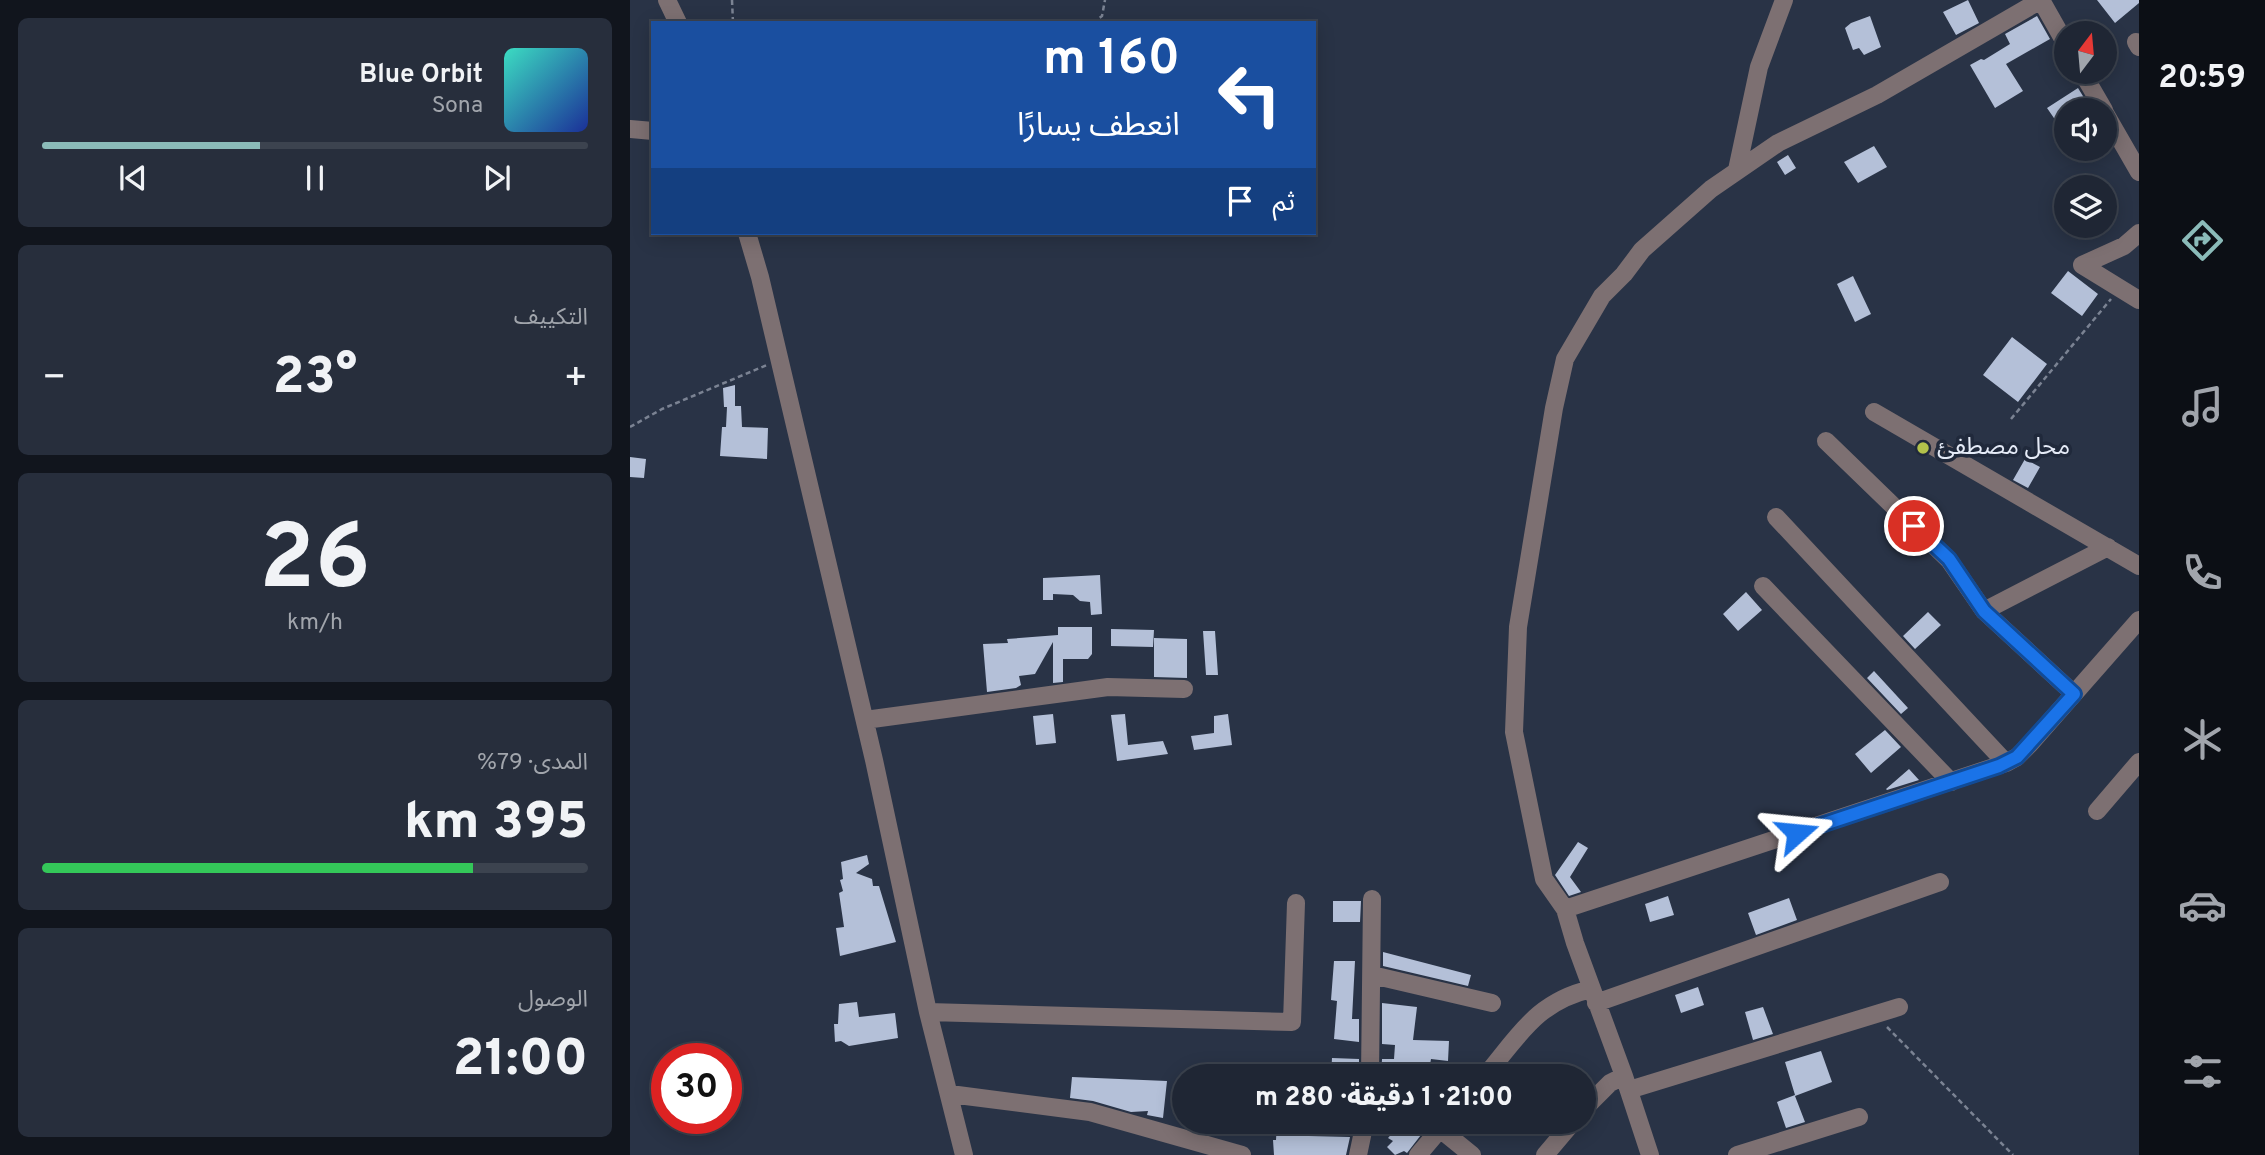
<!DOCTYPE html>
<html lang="ar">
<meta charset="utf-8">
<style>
:root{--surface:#1f2634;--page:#272e3c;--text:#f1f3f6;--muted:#a1a5ac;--line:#3c434f;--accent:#8bbbb9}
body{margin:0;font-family:Overpass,"Noto Sans Arabic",sans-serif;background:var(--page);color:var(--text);direction:rtl;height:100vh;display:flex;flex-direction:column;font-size:26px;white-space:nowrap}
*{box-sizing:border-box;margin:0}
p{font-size:23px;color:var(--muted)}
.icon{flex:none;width:38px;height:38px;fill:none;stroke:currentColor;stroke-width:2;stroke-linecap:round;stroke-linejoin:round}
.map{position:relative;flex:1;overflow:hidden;direction:ltr}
.sheet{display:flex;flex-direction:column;gap:18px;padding:18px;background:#11151d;width:630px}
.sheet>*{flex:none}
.banner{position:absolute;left:21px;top:21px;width:665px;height:214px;border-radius:0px;box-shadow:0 4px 18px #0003,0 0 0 2px var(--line);direction:rtl;background:#1a4fa0;color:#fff;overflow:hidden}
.needle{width:46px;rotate:16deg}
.tools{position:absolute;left:1424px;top:21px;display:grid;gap:14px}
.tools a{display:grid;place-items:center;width:63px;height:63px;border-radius:50%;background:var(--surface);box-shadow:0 4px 18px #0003,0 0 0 2px var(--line);font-size:35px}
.speed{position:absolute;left:21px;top:1043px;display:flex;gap:14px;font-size:35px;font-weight:700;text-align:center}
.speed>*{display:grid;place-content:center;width:91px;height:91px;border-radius:50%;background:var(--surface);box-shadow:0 4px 18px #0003,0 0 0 2px var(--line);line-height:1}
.speed .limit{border:10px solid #d22;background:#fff;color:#111}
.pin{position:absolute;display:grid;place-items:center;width:60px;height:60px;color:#fff;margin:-30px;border:4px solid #fff;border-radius:50%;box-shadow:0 2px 7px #0007}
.me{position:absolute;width:77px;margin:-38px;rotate:72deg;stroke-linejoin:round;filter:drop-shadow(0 0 5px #0008)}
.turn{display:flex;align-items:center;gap:24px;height:147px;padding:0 21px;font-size:32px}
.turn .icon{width:91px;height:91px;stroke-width:2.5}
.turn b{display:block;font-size:49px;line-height:60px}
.then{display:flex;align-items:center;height:66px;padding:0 21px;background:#0003;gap:14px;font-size:26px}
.big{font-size:52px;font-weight:800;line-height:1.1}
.sheet .card{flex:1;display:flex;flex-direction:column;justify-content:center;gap:10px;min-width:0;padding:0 24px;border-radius:10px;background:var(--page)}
.sheet .dial{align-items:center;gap:0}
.dial b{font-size:91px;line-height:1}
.song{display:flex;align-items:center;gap:21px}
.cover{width:84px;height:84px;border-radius:10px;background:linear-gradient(135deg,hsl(170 70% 55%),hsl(230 70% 35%))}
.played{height:7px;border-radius:4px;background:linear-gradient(90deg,var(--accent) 40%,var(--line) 40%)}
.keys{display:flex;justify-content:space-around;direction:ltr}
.heat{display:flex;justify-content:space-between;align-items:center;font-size:38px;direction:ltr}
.charge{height:10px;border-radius:5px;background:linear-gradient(90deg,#34c759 79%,var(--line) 0)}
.trip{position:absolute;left:542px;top:1064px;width:424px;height:70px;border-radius:35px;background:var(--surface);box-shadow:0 4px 18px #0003,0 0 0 2px var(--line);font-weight:800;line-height:70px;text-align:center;direction:rtl}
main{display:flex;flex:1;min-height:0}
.dock{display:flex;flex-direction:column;width:126px;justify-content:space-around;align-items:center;background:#0c0f15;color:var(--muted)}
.dock .icon{width:49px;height:49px}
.dock .on{color:var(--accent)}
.dock b{font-size:32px;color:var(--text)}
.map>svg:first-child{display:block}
.building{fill:#b4c0d8}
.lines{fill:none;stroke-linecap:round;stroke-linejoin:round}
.path{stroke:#7b8393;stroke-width:2.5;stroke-dasharray:5 3.5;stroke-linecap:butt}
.minor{stroke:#7d7072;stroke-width:18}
.route-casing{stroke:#114b97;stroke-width:18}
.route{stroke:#1a73e8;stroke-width:12}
.poi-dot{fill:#b3c24b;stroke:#20293b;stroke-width:2.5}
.labels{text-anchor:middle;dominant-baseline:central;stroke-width:7;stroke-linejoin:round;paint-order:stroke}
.poi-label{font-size:24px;fill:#e5ebf7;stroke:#20293b;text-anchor:start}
</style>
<main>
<nav class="dock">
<b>20:59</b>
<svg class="icon on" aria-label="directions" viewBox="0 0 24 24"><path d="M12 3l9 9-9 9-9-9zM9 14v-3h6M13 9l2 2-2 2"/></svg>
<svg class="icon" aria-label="music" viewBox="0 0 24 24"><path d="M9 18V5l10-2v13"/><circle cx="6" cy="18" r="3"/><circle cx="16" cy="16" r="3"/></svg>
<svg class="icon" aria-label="phone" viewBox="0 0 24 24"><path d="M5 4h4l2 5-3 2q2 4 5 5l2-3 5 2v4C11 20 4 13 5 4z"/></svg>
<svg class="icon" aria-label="climate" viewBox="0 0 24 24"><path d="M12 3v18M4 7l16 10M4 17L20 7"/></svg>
<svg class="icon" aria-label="car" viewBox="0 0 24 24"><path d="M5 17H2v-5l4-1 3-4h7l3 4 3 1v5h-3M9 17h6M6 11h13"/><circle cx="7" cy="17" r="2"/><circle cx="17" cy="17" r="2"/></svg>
<svg class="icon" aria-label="filters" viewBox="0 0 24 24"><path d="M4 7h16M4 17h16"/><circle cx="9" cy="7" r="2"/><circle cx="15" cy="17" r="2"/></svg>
</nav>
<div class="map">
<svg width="1509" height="1155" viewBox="0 0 1509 1155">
<rect width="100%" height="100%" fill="#293346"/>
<path class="building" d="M1338 0 1349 23 1326 35 1313 12Z
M1467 0H1509V3L1485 23Z
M1240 16 1251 47 1234 55 1229 48 1223 50 1215 28 1221 23Z
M1407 16 1420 39 1376 64 1393 91 1365 108 1340 65 1351 59 1354 60 1380 44 1375 34Z
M1448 88 1456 101 1442 110H1437V113L1426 121 1417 108Z
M1244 146 1257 167 1228 183 1214 162Z
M1158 155 1166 168 1155 175 1147 162Z
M1438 271 1468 294 1452 316 1421 293Z
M1223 276 1241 314 1225 322 1207 284Z
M1382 337 1417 364 1388 402 1353 375Z
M105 385V406H111L112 427 138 428 137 459 90 456 92 427H96L97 407H100H94L93 388Z
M0 457 16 459 14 478 0 477Z
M1395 459 1410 467 1398 488 1383 480Z
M470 575 472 614 461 615 460 602 450 601 443 595 423 594V600H413V578Z
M1116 592 1132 610 1108 631 1093 614Z
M1298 612 1311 625 1285 649 1273 636Z
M428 627H462V654L458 659H433V682L423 683V642L405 674 389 676 391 685 386 688 357 692 353 644 378 643 377 639 428 635Z
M481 629 524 630 523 647 481 646Z
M573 631H585L588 675H576Z
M524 638 557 639V678L524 677Z
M1244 671 1278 708 1271 714 1237 678Z
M423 714 426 743 406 745 403 716Z
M495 714 498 745 533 741 538 754 487 761 481 715Z
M598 714 602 745 564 750 561 736 584 733V716Z
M1255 730 1271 747 1241 773 1225 754Z
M1279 769 1289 780 1257 790 1256 789Z
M948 842 958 848 940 877 951 892 939 896 925 875Z
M237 855 239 864 226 873 242 879 243 886H249L266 942 210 956 206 928 214 927 209 893 213 891 210 880 213 879 211 862Z
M1038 896 1044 915 1020 922 1015 904Z
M1159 898 1167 920 1126 935 1118 913Z
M703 901H731L730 922H703Z
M753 952 841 975 838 986 753 966Z
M704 961H725L722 1019H729V1042L704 1039 707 1001 701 1000Z
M1068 987 1074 1005 1051 1013 1045 995Z
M227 1002 229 1017 265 1013 268 1038 219 1046 211 1041 205 1042 204 1024H208L209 1004Z
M752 1003 787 1007 783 1040 819 1041 818 1061 801 1059 798 1076H751L752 1059H764L765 1045 752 1044Z
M1133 1007 1143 1034 1123 1040 1115 1012Z
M1191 1051 1202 1082 1165 1096 1175 1122 1156 1128 1147 1102 1165 1095 1155 1062Z
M702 1058 729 1059V1076H701Z
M442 1077 537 1081 533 1118 517 1115 518 1111 501 1112 463 1101 440 1098Z
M647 1122H679V1136L720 1137 716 1155H644L643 1140H646Z
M772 1122H801L777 1153 774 1151 765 1155 757 1147 763 1141 758 1138Z"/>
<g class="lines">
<path class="path" d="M102 0 103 23
M463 23 472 16 475 0
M1381 419 1481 299
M0 427 32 409 137 365
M1257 1027 1383 1155"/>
<path class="minor" d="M37 0 48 23
M1411 0 1437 46
M1506 42 1509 47
M1452 72 1474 110
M1475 113 1509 172
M0 129 23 131
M1107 170 1129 67 1154 0
M117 233 130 277 244 760 298 1012 334 1155
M1509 233 1494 246 1452 265 1509 300
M1244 412 1509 566
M1196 441 1319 560 1354 611 1444 694
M1146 517 1376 763
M1133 586 1321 782
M1354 611 1478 547
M235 720 478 687 554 689
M1467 811 1509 762
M935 909 1376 763 1387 757 1399 745 1509 620
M742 975 862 1003
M966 1003 1310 882
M298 1012 662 1022 666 903
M740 1076 742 899
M855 1076C889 1036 906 1002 961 989
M999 1090 1269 1007
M320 1094 460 1112 612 1155
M954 1109 980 1083 994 1076
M810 1129 842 1155
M728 1155 735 1122
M788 1155 816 1122
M915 1155 943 1122
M1020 1155 994 1076 945 943 935 909 914 879 884 732 888 627 924 408 935 359 972 296 994 274 1012 250 1081 189 1148 143 1247 95 1411 0
M1107 1155 1229 1117"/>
</g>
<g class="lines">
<defs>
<path id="route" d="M1167 833 1369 766 1387 757 1444 694 1354 611 1319 559 1284 526"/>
</defs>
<use href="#route" class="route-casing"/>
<use href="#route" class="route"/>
</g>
<circle class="poi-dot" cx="1293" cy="448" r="7"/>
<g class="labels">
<g class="poi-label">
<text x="1307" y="448">محل مصطفئ</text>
</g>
</g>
</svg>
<div class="tools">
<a><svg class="needle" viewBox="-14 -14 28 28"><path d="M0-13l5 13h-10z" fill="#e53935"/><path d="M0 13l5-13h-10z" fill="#a1a5ac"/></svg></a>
<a><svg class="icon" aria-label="sound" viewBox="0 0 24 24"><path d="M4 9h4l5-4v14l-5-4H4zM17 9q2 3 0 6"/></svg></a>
<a><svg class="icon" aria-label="layers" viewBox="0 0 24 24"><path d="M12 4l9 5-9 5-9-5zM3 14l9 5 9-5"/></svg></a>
</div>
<div class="speed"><div class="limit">30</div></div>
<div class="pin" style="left:1284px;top:526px;background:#d93025"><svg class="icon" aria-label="arrive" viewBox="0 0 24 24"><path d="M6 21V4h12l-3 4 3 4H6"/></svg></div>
<svg class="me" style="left:1167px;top:833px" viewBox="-20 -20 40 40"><path d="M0-17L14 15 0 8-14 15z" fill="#1a73e8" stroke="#fff" stroke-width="4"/></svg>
<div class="trip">21:00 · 1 دقيقة · 280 m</div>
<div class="banner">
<div class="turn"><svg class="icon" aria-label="left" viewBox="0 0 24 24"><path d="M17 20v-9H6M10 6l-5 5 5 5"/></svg><div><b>160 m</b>انعطف يسارًا</div></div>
<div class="then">ثم<svg class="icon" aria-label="arrive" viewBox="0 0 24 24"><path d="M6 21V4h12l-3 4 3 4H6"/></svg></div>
</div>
</div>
<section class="sheet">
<div class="card">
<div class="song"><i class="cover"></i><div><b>Blue Orbit</b><p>Sona</p></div></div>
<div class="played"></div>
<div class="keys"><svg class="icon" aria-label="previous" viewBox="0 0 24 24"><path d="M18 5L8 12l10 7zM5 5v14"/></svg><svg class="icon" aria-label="pause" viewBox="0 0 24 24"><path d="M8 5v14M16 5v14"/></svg><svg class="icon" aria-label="next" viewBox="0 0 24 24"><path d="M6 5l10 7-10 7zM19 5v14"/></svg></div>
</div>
<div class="card"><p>التكييف</p>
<div class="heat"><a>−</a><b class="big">23°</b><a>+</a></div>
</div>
<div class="card dial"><b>26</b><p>km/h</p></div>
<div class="card"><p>المدى · 79%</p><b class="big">395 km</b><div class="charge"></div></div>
<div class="card"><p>الوصول</p><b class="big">21:00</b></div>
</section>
</main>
